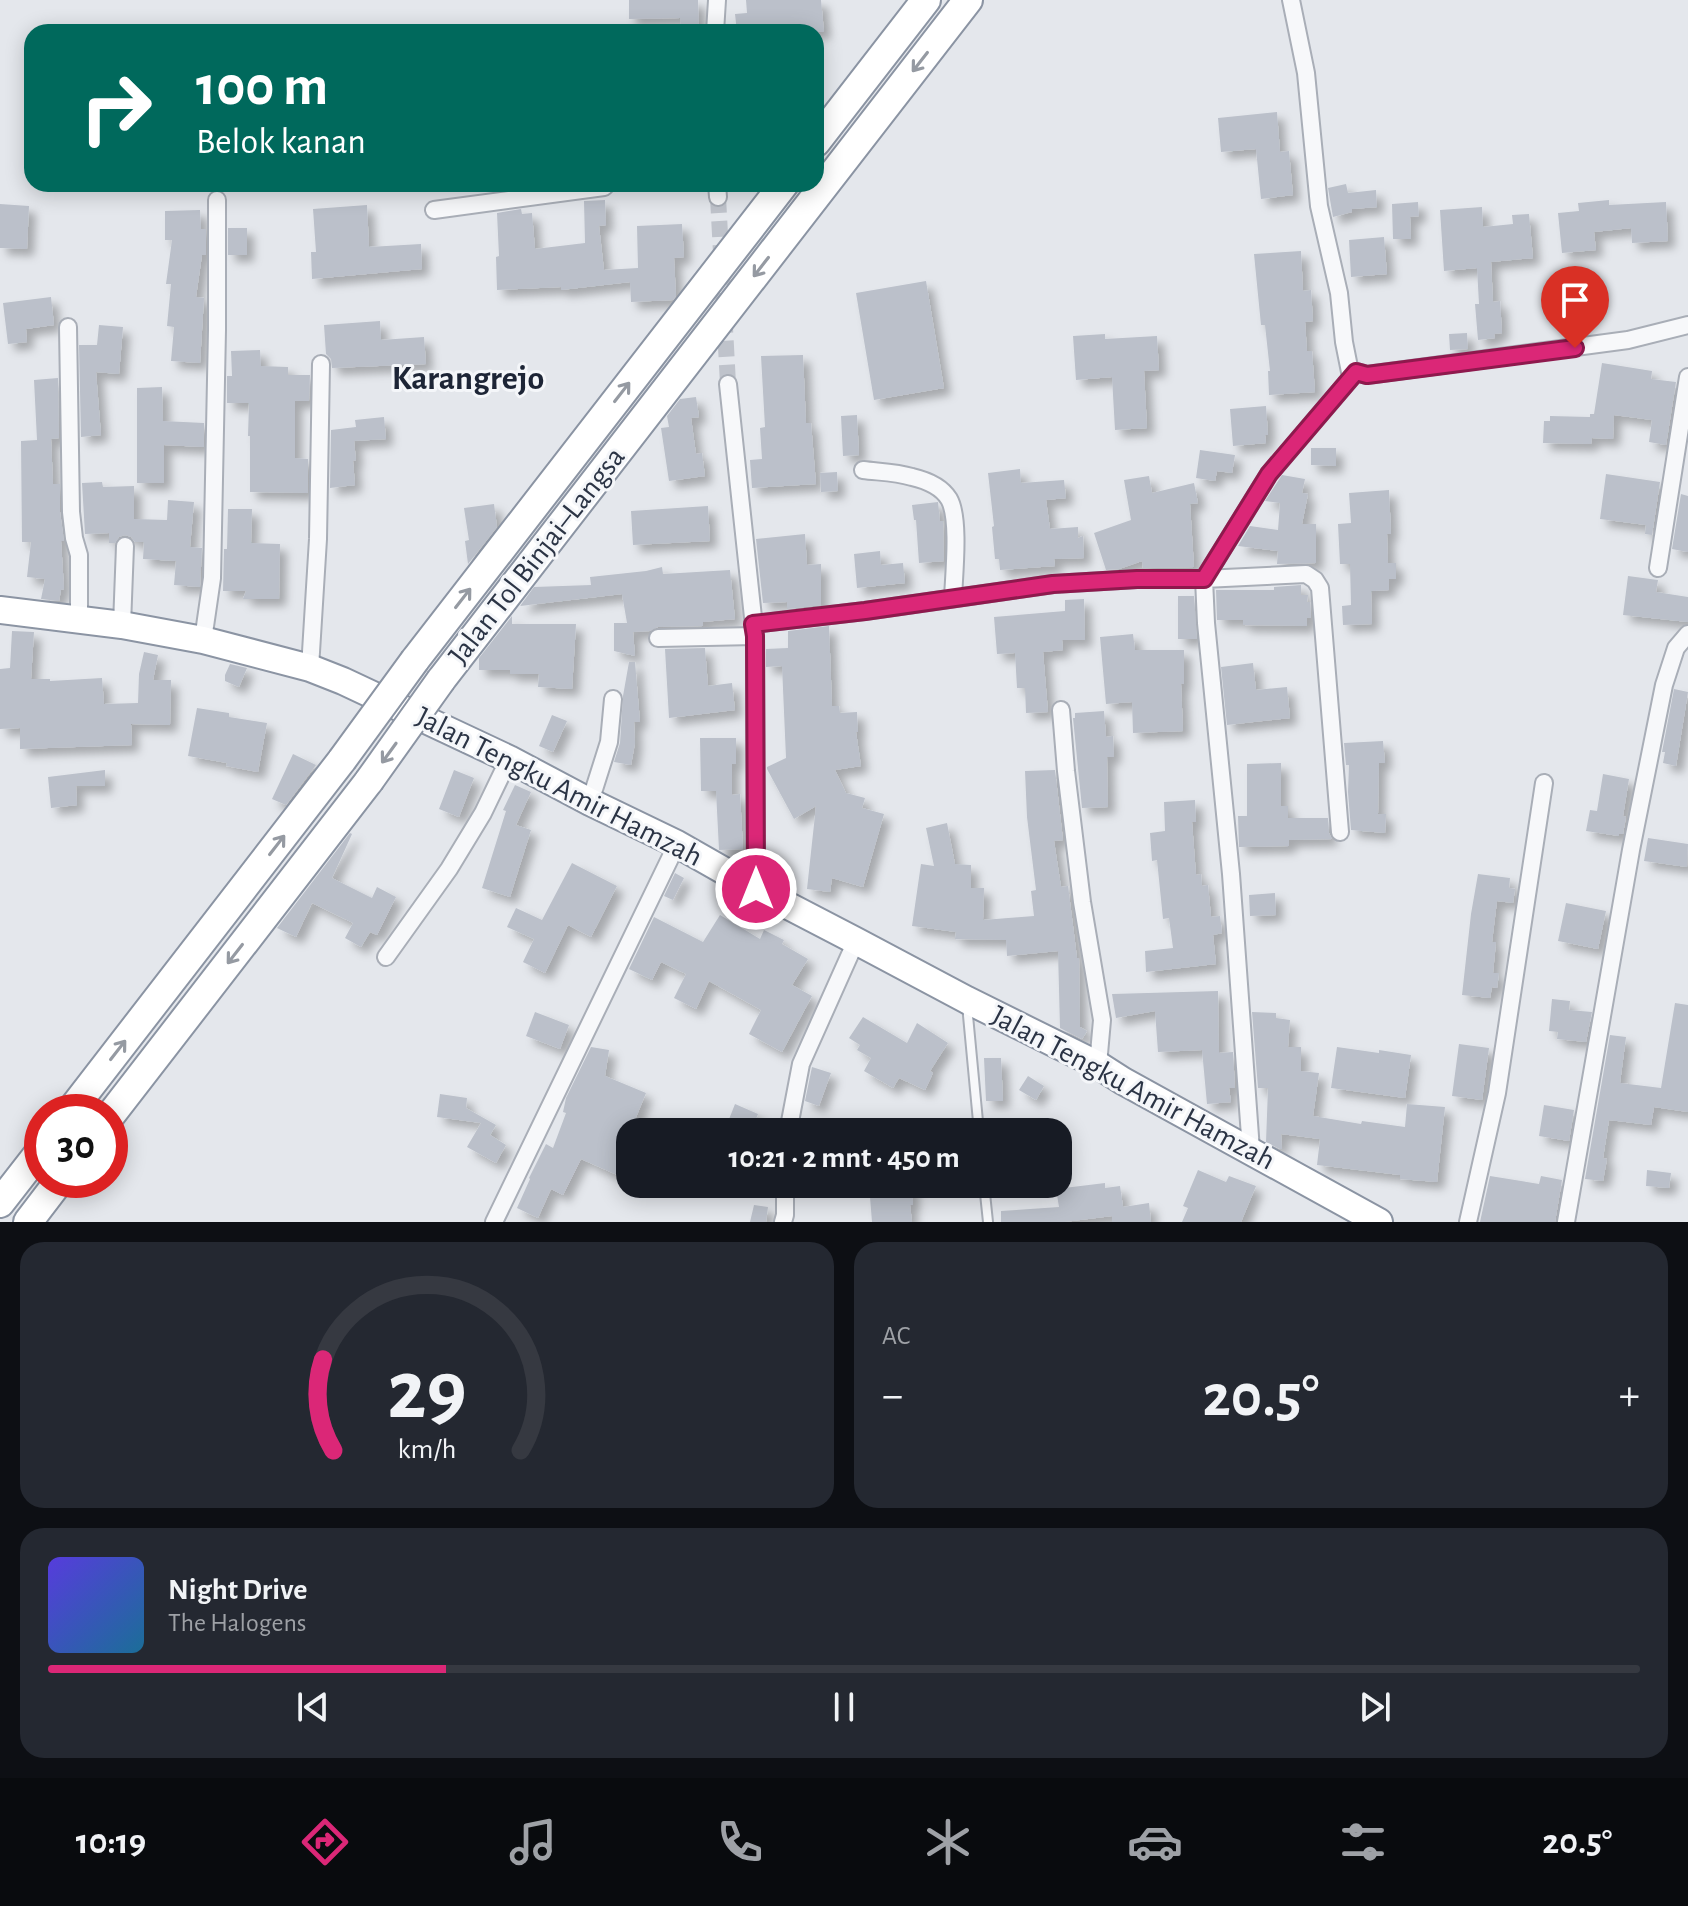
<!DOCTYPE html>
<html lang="id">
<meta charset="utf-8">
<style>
:root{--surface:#171b24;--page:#242831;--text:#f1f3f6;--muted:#9ea1a6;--line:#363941;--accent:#db2777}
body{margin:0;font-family:"Alegreya Sans",sans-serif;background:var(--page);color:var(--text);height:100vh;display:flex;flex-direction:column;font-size:30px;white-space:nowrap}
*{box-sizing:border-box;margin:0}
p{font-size:26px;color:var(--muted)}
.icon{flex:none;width:44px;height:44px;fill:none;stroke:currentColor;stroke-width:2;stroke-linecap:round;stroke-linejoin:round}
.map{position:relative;height:1222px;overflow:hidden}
.sheet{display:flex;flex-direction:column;gap:20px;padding:20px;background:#0d0f14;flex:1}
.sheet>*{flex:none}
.top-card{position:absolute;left:24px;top:24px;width:800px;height:168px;border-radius:24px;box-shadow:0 4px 20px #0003;background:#00695c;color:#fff;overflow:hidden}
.speed{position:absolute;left:24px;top:1094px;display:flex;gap:16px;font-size:40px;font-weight:700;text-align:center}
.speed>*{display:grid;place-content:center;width:104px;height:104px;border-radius:50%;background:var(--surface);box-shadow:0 4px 20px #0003;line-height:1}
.speed .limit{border:12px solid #d22;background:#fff;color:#111}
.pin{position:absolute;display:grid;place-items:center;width:68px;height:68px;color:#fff;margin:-82px -34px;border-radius:50% 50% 50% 0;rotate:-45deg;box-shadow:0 0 8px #0007}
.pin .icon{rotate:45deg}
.me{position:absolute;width:88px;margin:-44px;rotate:0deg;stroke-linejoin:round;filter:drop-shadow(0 0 6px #0008)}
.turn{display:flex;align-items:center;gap:28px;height:168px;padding:0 40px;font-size:36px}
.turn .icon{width:104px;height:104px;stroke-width:2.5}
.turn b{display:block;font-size:56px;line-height:68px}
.big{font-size:60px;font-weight:700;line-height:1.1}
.sheet .card{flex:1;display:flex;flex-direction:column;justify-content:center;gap:12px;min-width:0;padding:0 28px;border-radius:24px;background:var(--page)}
.sheet .dial{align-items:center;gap:0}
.dial svg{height:208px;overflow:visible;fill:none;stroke:var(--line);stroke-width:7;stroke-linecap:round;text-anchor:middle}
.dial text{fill:var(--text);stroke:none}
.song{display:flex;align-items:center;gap:24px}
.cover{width:96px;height:96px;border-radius:12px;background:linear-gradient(135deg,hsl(250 70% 55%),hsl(200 70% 35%))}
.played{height:8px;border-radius:4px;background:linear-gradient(90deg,var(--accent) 25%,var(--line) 25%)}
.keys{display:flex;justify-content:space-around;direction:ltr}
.heat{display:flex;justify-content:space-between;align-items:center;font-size:44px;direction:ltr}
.sheet .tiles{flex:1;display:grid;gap:20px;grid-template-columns:1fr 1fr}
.card:last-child{grid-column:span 2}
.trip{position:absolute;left:616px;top:1118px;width:456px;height:80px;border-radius:24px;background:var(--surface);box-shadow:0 4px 20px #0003;font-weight:700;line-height:80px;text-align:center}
.menu{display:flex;height:128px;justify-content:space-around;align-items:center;background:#090b0e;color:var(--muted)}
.menu .icon{width:56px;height:56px}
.menu .selected{color:var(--accent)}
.menu b{font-size:36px;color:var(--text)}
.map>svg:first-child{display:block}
.building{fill:#bbc0ca;filter:url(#shadow)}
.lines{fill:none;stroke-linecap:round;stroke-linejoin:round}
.minor-tunnel{stroke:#bfc3cb;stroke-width:16;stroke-dasharray:16 8;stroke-linecap:butt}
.service-casing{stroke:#a9aeb7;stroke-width:12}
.minor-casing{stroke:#a9aeb7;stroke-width:20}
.trunk-casing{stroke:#8b94a3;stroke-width:30}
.motorway-casing{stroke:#8b94a3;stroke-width:32}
.service{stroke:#f7f8fa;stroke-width:8}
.minor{stroke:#f7f8fa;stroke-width:16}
.trunk{stroke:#fff;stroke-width:26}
.motorway{stroke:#fff;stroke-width:28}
.motorway-bridge-casing{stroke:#8b94a3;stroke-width:32;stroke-linecap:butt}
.motorway-bridge{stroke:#fff;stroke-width:28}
.oneway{stroke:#959aa2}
.route-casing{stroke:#8e194d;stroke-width:20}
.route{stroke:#db2777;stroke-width:14}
.labels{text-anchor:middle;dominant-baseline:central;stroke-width:6;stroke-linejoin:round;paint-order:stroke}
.street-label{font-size:30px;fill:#2b3445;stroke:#f4f6f9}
.quarter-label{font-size:34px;font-weight:bold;fill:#1d2536;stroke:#f4f6f9}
</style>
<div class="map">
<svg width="1688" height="1222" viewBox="0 0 1688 1222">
<defs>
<filter id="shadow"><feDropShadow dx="7" dy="7" stdDeviation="4" flood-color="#0004"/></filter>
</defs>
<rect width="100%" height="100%" fill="#e4e7ec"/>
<path class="building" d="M629 0H698L699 32H681L680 18 629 19Z
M746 0H821L824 32H737L735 14 747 13Z
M1277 112 1280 152 1289 151 1293 195 1261 199 1256 149 1221 152 1218 118Z
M1346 184 1348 193 1376 190 1377 207 1352 209V212L1333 217 1328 188Z
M605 200 606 225 599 226 604 270 638 268 637 226 682 224 684 257 674 258 676 296 673 300 631 302 630 282 561 290V287L497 290 496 257 499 256 497 213 521 209 522 214 532 213 535 249 585 243 584 201Z
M1609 200V205L1666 202 1668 241 1632 243 1631 228 1594 232 1596 250 1562 253 1558 213 1579 211 1578 203Z
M1418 202 1419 216 1410 217 1411 239H1393L1392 204Z
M0 204 29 206 27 249 0 248Z
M367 205 369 247 421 244 422 269 312 279 311 252H316L313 209Z
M1482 207 1483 227 1513 224 1512 215 1529 214 1533 258 1491 262 1493 302 1500 301 1502 333 1494 334 1495 338 1478 340 1475 304H1479L1477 268 1444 271 1440 210Z
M200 210 201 229H206V255H202L196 297 204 298 200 363 171 361 174 327 167 326 171 284H166L172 240H165V211Z
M228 228H247V255H228Z
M1384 237 1387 274 1351 277 1349 240Z
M1301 251 1303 291 1311 290 1313 321 1305 322 1307 351H1312L1315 392 1269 395 1268 371H1270L1265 325H1261L1254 254Z
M926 281 944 388 874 400 856 293Z
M51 297 54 325 26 329 27 342 8 344 3 303Z
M380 321 381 340 424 337 426 364 332 368 331 359 326 354 324 325Z
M99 325 123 327 119 374 96 372 101 435 81 437 79 345H97Z
M1467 333 1468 349 1450 350 1449 334Z
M1105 334V339L1157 336 1159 370 1144 371 1147 428 1115 430 1112 377 1076 380 1073 336Z
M260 350 261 366 288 367V375H310L309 401H295V458L308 459V493L250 492V436H248L249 403H227V376H232L231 351Z
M803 355 806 423H811L816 484 752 488 750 460 762 459 760 428 765 427 761 356Z
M1602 363 1652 371 1651 379 1676 382 1666 445 1649 442 1652 420 1614 415 1613 439 1592 438 1591 444 1543 443 1544 421H1550V416L1590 417V414H1594Z
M58 378 59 438 51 439 53 484H60V512L64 541H61L64 589 61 590 59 601 41 599 45 579 27 577 31 542H22L21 441 37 440 34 380Z
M162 387 163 421 204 423V447L164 445V483H137V388Z
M696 397 699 417 691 418 696 454 702 453 705 476 669 481 661 428 669 427 667 416 680 399Z
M1266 406 1268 435H1265L1266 443 1233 446 1230 409Z
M857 415 859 455 843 456 841 416Z
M384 417 386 439 354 441 356 460 353 461 355 485 330 488 331 430 356 427 355 420Z
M1311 448H1336V466L1311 465Z
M1200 450 1235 455 1232 473 1217 471 1215 481 1196 478Z
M1020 469 1021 483 1064 480 1066 498 1046 500 1050 529 1078 527V538L1083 536 1084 558 1054 559 1055 566 1000 570 999 559H995L992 527 994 526 988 473Z
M837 472 838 491 821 492 820 473Z
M1606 474 1660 482 1652 535 1645 534 1646 525 1600 519Z
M1282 475 1305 479 1302 493 1308 494 1302 524H1316V563L1277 564 1278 551 1238 546 1250 526 1278 530 1280 503 1265 501Z
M1149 476 1152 493 1194 483 1198 503 1190 504 1194 567 1143 568 1142 561 1119 569 1106 570 1094 533 1131 520 1124 480Z
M102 482 103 487 134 486V519L167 520 168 500 194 502 190 547 202 548 200 587 174 585 176 561 143 559 144 542H135L131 537 125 535 119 537 115 543H109V533L85 534 82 483Z
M1389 490 1391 534H1387L1388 563H1396V579H1389V590L1371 591 1372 624 1343 625 1342 606 1351 605 1350 564H1340L1338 524 1351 523 1349 493Z
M1681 494 1688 496V552L1672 549Z
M938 502 940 521H943L944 561 919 563 916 520H914L912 505Z
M494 504 497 527 468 564 465 541 469 540 464 508Z
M708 506 710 541 633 545 631 511Z
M228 509H252L251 543 280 544 279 599H243L246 591H223L224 549H227Z
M805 534 807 565 821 564V605L787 609V602L763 603 756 539Z
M880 551 881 565 903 563 905 583 857 588 854 554Z
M662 567 663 574 730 570 735 619 703 622V626L658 627 650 631 633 632 635 656 614 651V623H627L622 594 520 606 534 587 591 585 590 577 646 571Z
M1628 576 1658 580 1656 592 1688 597V622L1623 615Z
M1301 585V595H1308L1307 602H1310L1311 618H1307V626L1243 625V620H1217L1216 590H1274V587Z
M1178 596H1194L1197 639H1178Z
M1084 599 1085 640H1062L1063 650 1043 652 1048 712 1026 713 1025 688H1017L1015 653 997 654 994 617 1065 611V600Z
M512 616V624H576L572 689 538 687 539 674H510V670H479V658Z
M829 626 832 706H839L840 713 857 712 858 732H856L861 766 835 770 846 793 865 798 862 808 884 814 863 887 832 878 830 892 807 889 816 806 794 819 767 769V767L786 758 782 666 766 667V649L788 648V631Z
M12 631 34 632 31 679H50V681L102 678 104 704 138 703 139 674 144 652 158 655 153 680H171L170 725 131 724 132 745 20 749V728L0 729V669L10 668Z
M1133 634 1135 650H1184V684H1181L1183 731 1133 733 1132 702 1106 704 1100 637Z
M705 648 708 686 732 683 735 710 669 718 665 649Z
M629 662H635L640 722H634L635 743 631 765 614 762 620 743 623 696Z
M1253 663 1256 690 1287 687 1290 718 1227 725 1221 667Z
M230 664 247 668 239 687 225 681V675Z
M1674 689 1688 692 1676 766 1663 763 1665 752H1662Z
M197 708 229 713V717L267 723 258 772 226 766 227 763 188 756Z
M1104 711 1106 737 1113 736 1114 757H1107L1108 807 1082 808 1073 718H1075V713Z
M552 715 567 721 553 752 539 746Z
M700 738H736V764H732V795L740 794 743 849 719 850 716 791H701Z
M1383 741 1385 763H1379L1378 814H1386L1385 833 1351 830 1348 792 1349 765H1346L1344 743Z
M293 754 316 765 286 805 272 799Z
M1281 763V806H1288V818H1328L1329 833 1332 839 1289 840V846L1239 847 1238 816H1247V764Z
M105 770V786H76L77 805 51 808 48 777Z
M454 770 474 778 459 817 439 809Z
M1055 770 1063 840 1054 841 1061 887 1068 886 1077 958H1079L1080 1027 1087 1031 1082 1039 1060 1028 1058 951 1007 956 1006 940 955 939 956 932 912 926 921 864 934 866 926 828 947 823 955 864 971 865V888H984L983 920 1034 916 1031 891 1036 890 1027 817 1025 771Z
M1603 774 1629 779 1623 816 1626 817 1623 834H1619V836L1586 831 1590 810 1597 811Z
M515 785 531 792 516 825 531 830 510 897 482 888 506 811 503 810Z
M1195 800 1196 822H1192L1196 875 1201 874 1202 886 1208 885 1211 917 1220 916 1222 933 1213 935 1216 964 1146 972 1145 951 1173 948 1169 918 1163 919 1157 860 1152 861 1150 833 1165 831 1164 802Z
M350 833 352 834 332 878 372 898 377 887 396 897 377 935 370 932 361 947 345 938 353 923 312 903 296 937 277 928Z
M1648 838 1688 844 1687 867 1644 861Z
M572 863 617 886 591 937 568 925 545 973 523 962 534 939 507 927 516 908 542 920Z
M675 873 684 878 673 900 664 896Z
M1478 874 1510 878 1509 888 1515 889 1513 903 1497 901 1492 942H1496L1493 973H1499L1497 988 1492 987 1490 998 1462 995 1471 914Z
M1275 893 1276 915 1250 916 1249 895Z
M1566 903 1606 911 1598 949 1558 941Z
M720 915 760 939 764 930 784 940 782 944 808 959 792 985 812 996 782 1052 749 1034 761 1010 709 981 696 1009 674 998 686 974 661 962 652 980 629 969 654 917 703 942Z
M1218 991 1219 1053 1233 1052 1235 1088H1229L1231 1102 1207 1104 1202 1050 1158 1052 1155 1011 1116 1018 1112 994Z
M1552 999 1570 1001 1569 1010 1592 1012 1586 1042 1557 1039 1558 1032 1549 1031Z
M1675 1003 1688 1005V1112L1654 1107 1651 1125 1609 1120 1603 1158 1607 1159 1603 1181 1585 1179 1610 1035 1626 1037 1620 1083 1661 1088Z
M535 1012 569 1025 560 1049 526 1036Z
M1252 1012 1276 1013V1018L1290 1020 1288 1047H1301V1071L1319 1073 1313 1116 1361 1124 1362 1121 1405 1127 1407 1104 1445 1107 1437 1182 1400 1179V1175L1317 1165 1320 1139 1281 1134 1282 1149H1280L1266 1142 1268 1088H1258Z
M863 1017 907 1043 917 1023 948 1043 930 1071 933 1073 925 1090 899 1078 893 1088 864 1071 871 1058 857 1050 860 1045 849 1038Z
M1459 1044 1489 1048 1482 1100 1452 1096Z
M591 1047 609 1050 605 1076 646 1093 621 1154 630 1159V1165L624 1178 581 1159 563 1195 551 1189 538 1218 517 1208 530 1179 529 1178 546 1144 553 1148 566 1113 563 1112 566 1098Z
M1337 1047 1379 1053V1050L1411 1055 1405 1098 1331 1088Z
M984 1058H1001L1003 1101H986Z
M812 1067 831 1073 819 1106 805 1101Z
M1028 1076 1044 1086 1036 1100 1019 1090Z
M440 1094 467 1098 466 1108 496 1125 490 1135 506 1145 496 1163 467 1147 481 1123 437 1117Z
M735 1104 758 1114 751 1132H724Z
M1544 1105 1574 1110 1569 1141 1539 1136Z
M1198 1170 1226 1182 1229 1176 1256 1186 1241 1222H1182L1188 1208 1183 1206Z
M1647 1170 1671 1173 1669 1188 1646 1186Z
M1490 1176 1539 1184 1541 1176 1562 1180 1555 1222H1480Z
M1105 1183V1188L1120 1186 1123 1207 1149 1203 1151 1222H1112V1216L1064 1222H1001V1211L1059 1207 1056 1189Z
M874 1184H912L913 1205H910L912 1222H872L870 1197H874Z
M754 1205 768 1207 766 1222H750Z"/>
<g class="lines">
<path class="minor-tunnel" d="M718 197 728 384"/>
<defs>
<path id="service" d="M967 1005 979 1132
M984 1184 988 1222"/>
<path id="minor" d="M1291 0 1306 73 1319 206 1339 293 1344 342 1351 377 1356 372 1367 375 1628 340 1688 325
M715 32 717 0
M717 184 718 197
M434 210 604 187 607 184
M68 327 71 512 74 538 79 555V620
M728 384 755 636 756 889
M863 470C879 472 896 472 912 477 925 480 941 486 949 499 960 518 954 574 953 598
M1658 568 1688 377
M753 624 865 611 1053 584 1137 579H1204L1306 574 1315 580 1320 588 1340 832
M122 625 125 546
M658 638 755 636
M203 640 212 578 217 330V200
M310 668 318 539 321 364
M1061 710 1066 771 1082 902 1102 1020 1098 1065
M590 802 609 742 613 699
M386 957 449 869 483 813 509 759
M788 1132 801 1064 856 941
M1251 1150 1231 874 1206 623 1204 579 1269 474 1356 372
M494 1222 677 844
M783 1222 785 1215V1184
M1468 1222 1497 1093 1544 783
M1566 1222 1631 850 1664 685 1676 648 1688 634"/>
<path id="trunk" d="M0 610 122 625 203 640 310 668 343 681 509 759 590 802 677 844 756 889 856 941 967 1000 1098 1065 1123 1081 1379 1222"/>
<path id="motorway" d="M816 142 926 0
M415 660 784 184
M441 680 968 0
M70 1112 342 760
M110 1116 369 781
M0 1203 42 1149
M28 1222 60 1180"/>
</defs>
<use href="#service" class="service-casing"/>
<use href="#minor" class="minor-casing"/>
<use href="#trunk" class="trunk-casing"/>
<use href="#motorway" class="motorway-casing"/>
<use href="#service" class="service"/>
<use href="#minor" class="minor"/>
<use href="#trunk" class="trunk"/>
<use href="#motorway" class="motorway"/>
<defs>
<path id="motorway-bridge" d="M342 760 415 660
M369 781 441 680"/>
</defs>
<use href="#motorway-bridge" class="motorway-bridge-casing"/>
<use href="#motorway-bridge" class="motorway-bridge"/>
</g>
<defs><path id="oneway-shaft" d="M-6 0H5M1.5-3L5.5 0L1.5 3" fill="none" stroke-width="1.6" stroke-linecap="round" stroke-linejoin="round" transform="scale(2)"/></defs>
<g class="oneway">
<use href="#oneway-shaft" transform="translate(920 62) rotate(128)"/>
<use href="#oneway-shaft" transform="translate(761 267) rotate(128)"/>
<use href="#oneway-shaft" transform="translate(622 392) rotate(-52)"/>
<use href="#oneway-shaft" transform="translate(463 598) rotate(-52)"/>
<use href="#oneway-shaft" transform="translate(389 753) rotate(126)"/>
<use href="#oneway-shaft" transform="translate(277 845) rotate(-52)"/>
<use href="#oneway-shaft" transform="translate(235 954) rotate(128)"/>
<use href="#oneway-shaft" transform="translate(118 1050) rotate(-52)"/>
</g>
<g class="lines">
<defs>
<path id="route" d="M756 889 755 636 753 624 865 611 1053 584 1137 579H1204L1269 474 1356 372 1367 375 1575 348"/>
</defs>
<use href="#route" class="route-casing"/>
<use href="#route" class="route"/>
</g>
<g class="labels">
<g class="street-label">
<text transform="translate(537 556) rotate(-52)">Jalan Tol Binjai–Langsa</text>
<text transform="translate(559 787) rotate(27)">Jalan Tengku Amir Hamzah</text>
<text transform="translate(1133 1088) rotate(28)">Jalan Tengku Amir Hamzah</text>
</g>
<g class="quarter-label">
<text x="468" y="379">Karangrejo</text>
</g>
</g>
</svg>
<div class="speed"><div class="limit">30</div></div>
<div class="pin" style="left:1575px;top:348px;background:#d93025"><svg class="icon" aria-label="arrive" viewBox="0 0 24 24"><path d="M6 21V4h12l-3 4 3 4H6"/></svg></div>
<svg class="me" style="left:756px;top:889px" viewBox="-20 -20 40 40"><circle r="17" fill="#db2777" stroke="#fff" stroke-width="3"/><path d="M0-11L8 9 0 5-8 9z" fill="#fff"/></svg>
<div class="trip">10:21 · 2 mnt · 450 m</div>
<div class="top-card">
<div class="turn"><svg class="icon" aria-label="right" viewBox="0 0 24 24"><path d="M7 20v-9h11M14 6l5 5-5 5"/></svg><div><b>100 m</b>Belok kanan</div></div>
</div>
</div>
<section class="sheet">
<div class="tiles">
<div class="card dial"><svg viewBox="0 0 100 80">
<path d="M14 69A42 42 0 1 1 86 69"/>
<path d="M14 69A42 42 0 0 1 10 34" stroke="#db2777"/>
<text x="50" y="56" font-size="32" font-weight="700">29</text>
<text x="50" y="72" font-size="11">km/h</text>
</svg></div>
<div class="card"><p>AC</p>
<div class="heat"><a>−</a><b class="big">20.5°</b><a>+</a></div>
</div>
<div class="card">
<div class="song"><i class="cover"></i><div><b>Night Drive</b><p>The Halogens</p></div></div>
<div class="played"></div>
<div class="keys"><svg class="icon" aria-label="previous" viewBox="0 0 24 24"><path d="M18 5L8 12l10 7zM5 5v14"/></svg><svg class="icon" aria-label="pause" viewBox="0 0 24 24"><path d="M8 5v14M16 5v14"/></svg><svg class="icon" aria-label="next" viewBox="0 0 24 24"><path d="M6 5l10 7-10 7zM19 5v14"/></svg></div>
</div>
</div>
</section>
<nav class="menu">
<b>10:19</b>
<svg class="icon selected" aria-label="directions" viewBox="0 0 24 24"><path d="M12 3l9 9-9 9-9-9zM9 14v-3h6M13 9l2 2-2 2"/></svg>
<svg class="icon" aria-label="music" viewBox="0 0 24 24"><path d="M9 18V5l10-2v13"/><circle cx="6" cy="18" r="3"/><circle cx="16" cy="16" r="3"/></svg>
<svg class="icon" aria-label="phone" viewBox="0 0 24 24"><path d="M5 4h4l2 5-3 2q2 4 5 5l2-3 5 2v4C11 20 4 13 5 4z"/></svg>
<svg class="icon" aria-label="climate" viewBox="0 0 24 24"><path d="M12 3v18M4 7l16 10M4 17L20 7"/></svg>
<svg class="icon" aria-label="car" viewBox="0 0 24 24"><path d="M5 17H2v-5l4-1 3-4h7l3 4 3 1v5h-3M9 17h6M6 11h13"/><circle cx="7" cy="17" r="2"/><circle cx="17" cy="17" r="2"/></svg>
<svg class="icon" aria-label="filters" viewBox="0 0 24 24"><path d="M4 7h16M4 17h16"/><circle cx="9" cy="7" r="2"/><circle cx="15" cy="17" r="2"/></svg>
<b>20.5°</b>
</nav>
